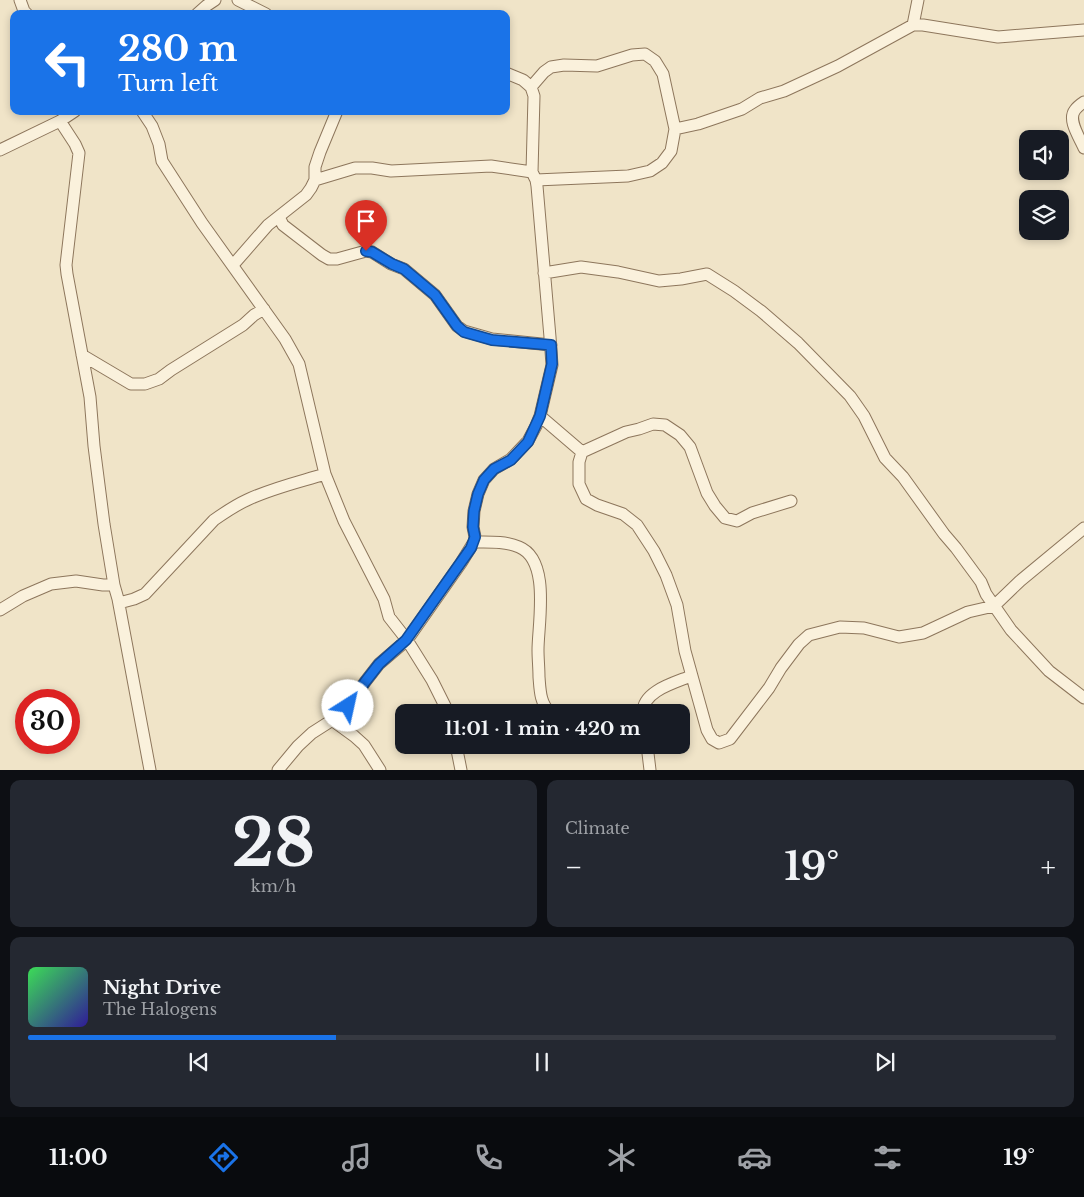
<!DOCTYPE html>
<meta charset="utf-8">
<style>
:root{--surface:#171b24;--page:#242831;--text:#f1f3f6;--muted:#9ea1a6;--line:#363941;--accent:#1a73e8}
body{margin:0;font-family:"Libre Baskerville",serif;background:var(--page);color:var(--text);height:100vh;display:flex;flex-direction:column;font-size:19px;white-space:nowrap}
*{box-sizing:border-box;margin:0}
p{font-size:16px;color:var(--muted)}
.icon{flex:none;width:28px;height:28px;fill:none;stroke:currentColor;stroke-width:2;stroke-linecap:round;stroke-linejoin:round}
.map{position:relative;height:770px;overflow:hidden}
.drawer{display:flex;flex-direction:column;gap:10px;padding:10px;background:#0d0f14;flex:1}
.drawer>*{flex:none}
.banner{position:absolute;left:10px;top:10px;width:500px;height:105px;border-radius:10px;box-shadow:0 2px 8px #0003;background:#1a73e8;color:#fff;overflow:hidden}
.controls{position:absolute;left:1019px;top:130px;display:grid;gap:10px}
.controls a{display:grid;place-items:center;width:50px;height:50px;border-radius:10px;background:var(--surface);box-shadow:0 2px 8px #0003;font-size:25px}
.speed{position:absolute;left:15px;top:689px;display:flex;gap:10px;font-size:25px;font-weight:700;text-align:center}
.speed>*{display:grid;place-content:center;width:65px;height:65px;border-radius:50%;background:var(--surface);box-shadow:0 2px 8px #0003;line-height:1}
.speed .limit{border:8px solid #d22;background:#fff;color:#111}
.pin{position:absolute;display:grid;place-items:center;width:42px;height:42px;color:#fff;margin:-51px -21px;border-radius:50% 50% 50% 0;rotate:-45deg;box-shadow:0 0 5px #0007}
.pin .icon{rotate:45deg}
.me{position:absolute;width:55px;margin:-28px;rotate:35deg;stroke-linejoin:round;filter:drop-shadow(0 0 4px #0008)}
.turn{display:flex;align-items:center;gap:18px;height:105px;padding:0 25px;font-size:22px}
.turn .icon{width:65px;height:65px;stroke-width:2.5}
.turn b{display:block;font-size:35px;line-height:42px}
.big{font-size:38px;font-weight:800;line-height:1.1}
.drawer .card{flex:1;display:flex;flex-direction:column;justify-content:center;gap:8px;min-width:0;padding:0 18px;border-radius:10px;background:var(--page)}
.drawer .dial{align-items:center;gap:0}
.dial b{font-size:65px;line-height:1}
.song{display:flex;align-items:center;gap:15px}
.cover{width:60px;height:60px;border-radius:8px;background:linear-gradient(135deg,hsl(130 70% 55%),hsl(250 70% 35%))}
.played{height:5px;border-radius:2px;background:linear-gradient(90deg,var(--accent) 30%,var(--line) 30%)}
.keys{display:flex;justify-content:space-around;direction:ltr}
.heat{display:flex;justify-content:space-between;align-items:center;font-size:28px;direction:ltr}
.drawer .tiles{flex:1;display:grid;gap:10px;grid-template-columns:1fr 1fr}
.card:last-child{grid-column:span 2}
.trip{position:absolute;left:395px;top:704px;width:295px;height:50px;border-radius:10px;background:var(--surface);box-shadow:0 2px 8px #0003;font-weight:800;line-height:50px;text-align:center}
.menu{display:flex;height:80px;justify-content:space-around;align-items:center;background:#090b0e;color:var(--muted)}
.menu .icon{width:35px;height:35px}
.menu .active{color:var(--accent)}
.menu b{font-size:22px;color:var(--text)}
.map>svg:first-child{display:block}
.lines{fill:none;stroke-linecap:round;stroke-linejoin:round}
.street-casing{stroke:#8d765c;stroke-width:13}
.street{stroke:#faf1dc;stroke-width:11}
.route-casing{stroke:#114b97;stroke-width:12}
.route{stroke:#1a73e8;stroke-width:9}
</style>
<div class="map">
<svg width="1084" height="770" viewBox="0 0 1084 770">
<rect width="100%" height="100%" fill="#f0e4c8"/>
<g class="lines">
<defs>
<path id="street" d="M20 0 24 11 27 14
M238 0 266 14
M197 14 206 6 215 0
M913 25 918 0
M531 87 544 72 551 67 564 65 597 66 632 55 645 54 655 61 663 74 675 129 671 151 662 163 650 171 628 176 536 180
M1084 102C1081 104 1077 107 1075 110 1067 120 1080 138 1084 148
M142 111 152 126 159 144 162 161 202 223 285 339 299 364 325 474 344 521 384 599 389 617 407 640 432 680 448 712
M60 121 75 144 79 153 66 265 67 274 90 397 94 446 104 524 114 585 118 599 150 770
M675 129 698 124 742 109 760 98 784 91 838 66 913 25H923L998 37 1084 30
M0 150 60 121 75 111
M315 180 355 168H372L391 171 491 166 532 172
M279 217 283 225 322 255 329 259H337L366 251 372 252 391 264 404 269 435 295 457 326 464 331 492 339 551 345
M233 265 268 225 306 195 311 188 315 180V167L320 152 337 111
M544 273 581 267 618 272 659 281 681 279 707 274 734 291 761 311 798 343 850 396 864 416 885 458 903 477 944 534 956 548 981 582 986 594 1011 630 1049 671 1084 698
M82 355 131 384H145L159 379 171 370 243 325 254 315 264 309
M540 416 582 452
M582 452 579 462V484L586 499 597 505 623 514 637 525 654 551 666 575 677 605 685 651 707 730 712 739 719 743 730 739 769 688 781 668 799 644 809 635 840 627 864 628 899 637 923 633 968 612 994 606 1020 581 1084 528
M582 452 626 432 639 429 653 424 665 425 680 435 690 447 707 493 715 506 725 518 737 521 752 513 791 501
M474 542C489 542 505 541 519 547 551 560 538 624 538 650 538 659 539 668 539 677 540 689 540 704 550 712
M119 603 134 599 145 594 214 520C224 513 236 505 247 500 272 488 299 482 325 474
M0 610 23 596 51 584 76 581 103 585H114
M643 712C643 691 674 683 691 676
M332 720 354 736 364 745 380 770
M456 745 461 770
M647 745 650 770
M278 770 298 746 312 733 337 717 348 706 365 682 379 664 407 640 461 563 474 542 475 537 473 527 474 511 478 494 484 480 494 469 511 459 528 441 536 426 540 416 552 365 550 337 537 186 536 180 532 172 534 96 531 87 523 80 506 73"/>
</defs>
<use href="#street" class="street-casing"/>
<use href="#street" class="street"/>
</g>
<g class="lines">
<defs>
<path id="route" d="M348 706 365 682 379 664 406 640 471 548 475 537 473 527 474 511 478 494 484 480 494 469 511 460 528 442 540 416 552 364 551 345 492 340 464 332 457 326 435 295 404 269 392 264 372 252 366 251"/>
</defs>
<use href="#route" class="route-casing"/>
<use href="#route" class="route"/>
</g>
</svg>
<div class="controls">
<a><svg class="icon" aria-label="sound" viewBox="0 0 24 24"><path d="M4 9h4l5-4v14l-5-4H4zM17 9q2 3 0 6"/></svg></a>
<a><svg class="icon" aria-label="layers" viewBox="0 0 24 24"><path d="M12 4l9 5-9 5-9-5zM3 14l9 5 9-5"/></svg></a>
</div>
<div class="speed"><div class="limit">30</div></div>
<div class="pin" style="left:366px;top:251px;background:#d93025"><svg class="icon" aria-label="arrive" viewBox="0 0 24 24"><path d="M6 21V4h12l-3 4 3 4H6"/></svg></div>
<svg class="me" style="left:348px;top:706px" viewBox="-20 -20 40 40"><circle r="19" fill="#fff"/><path d="M0-13L10 11 0 6-10 11z" fill="#1a73e8"/></svg>
<div class="trip">11:01 · 1 min · 420 m</div>
<div class="banner">
<div class="turn"><svg class="icon" aria-label="left" viewBox="0 0 24 24"><path d="M17 20v-9H6M10 6l-5 5 5 5"/></svg><div><b>280 m</b>Turn left</div></div>
</div>
</div>
<section class="drawer">
<div class="tiles">
<div class="card dial"><b>28</b><p>km/h</p></div>
<div class="card"><p>Climate</p>
<div class="heat"><a>−</a><b class="big">19°</b><a>+</a></div>
</div>
<div class="card">
<div class="song"><i class="cover"></i><div><b>Night Drive</b><p>The Halogens</p></div></div>
<div class="played"></div>
<div class="keys"><svg class="icon" aria-label="previous" viewBox="0 0 24 24"><path d="M18 5L8 12l10 7zM5 5v14"/></svg><svg class="icon" aria-label="pause" viewBox="0 0 24 24"><path d="M8 5v14M16 5v14"/></svg><svg class="icon" aria-label="next" viewBox="0 0 24 24"><path d="M6 5l10 7-10 7zM19 5v14"/></svg></div>
</div>
</div>
</section>
<nav class="menu">
<b>11:00</b>
<svg class="icon active" aria-label="directions" viewBox="0 0 24 24"><path d="M12 3l9 9-9 9-9-9zM9 14v-3h6M13 9l2 2-2 2"/></svg>
<svg class="icon" aria-label="music" viewBox="0 0 24 24"><path d="M9 18V5l10-2v13"/><circle cx="6" cy="18" r="3"/><circle cx="16" cy="16" r="3"/></svg>
<svg class="icon" aria-label="phone" viewBox="0 0 24 24"><path d="M5 4h4l2 5-3 2q2 4 5 5l2-3 5 2v4C11 20 4 13 5 4z"/></svg>
<svg class="icon" aria-label="climate" viewBox="0 0 24 24"><path d="M12 3v18M4 7l16 10M4 17L20 7"/></svg>
<svg class="icon" aria-label="car" viewBox="0 0 24 24"><path d="M5 17H2v-5l4-1 3-4h7l3 4 3 1v5h-3M9 17h6M6 11h13"/><circle cx="7" cy="17" r="2"/><circle cx="17" cy="17" r="2"/></svg>
<svg class="icon" aria-label="filters" viewBox="0 0 24 24"><path d="M4 7h16M4 17h16"/><circle cx="9" cy="7" r="2"/><circle cx="15" cy="17" r="2"/></svg>
<b>19°</b>
</nav>
